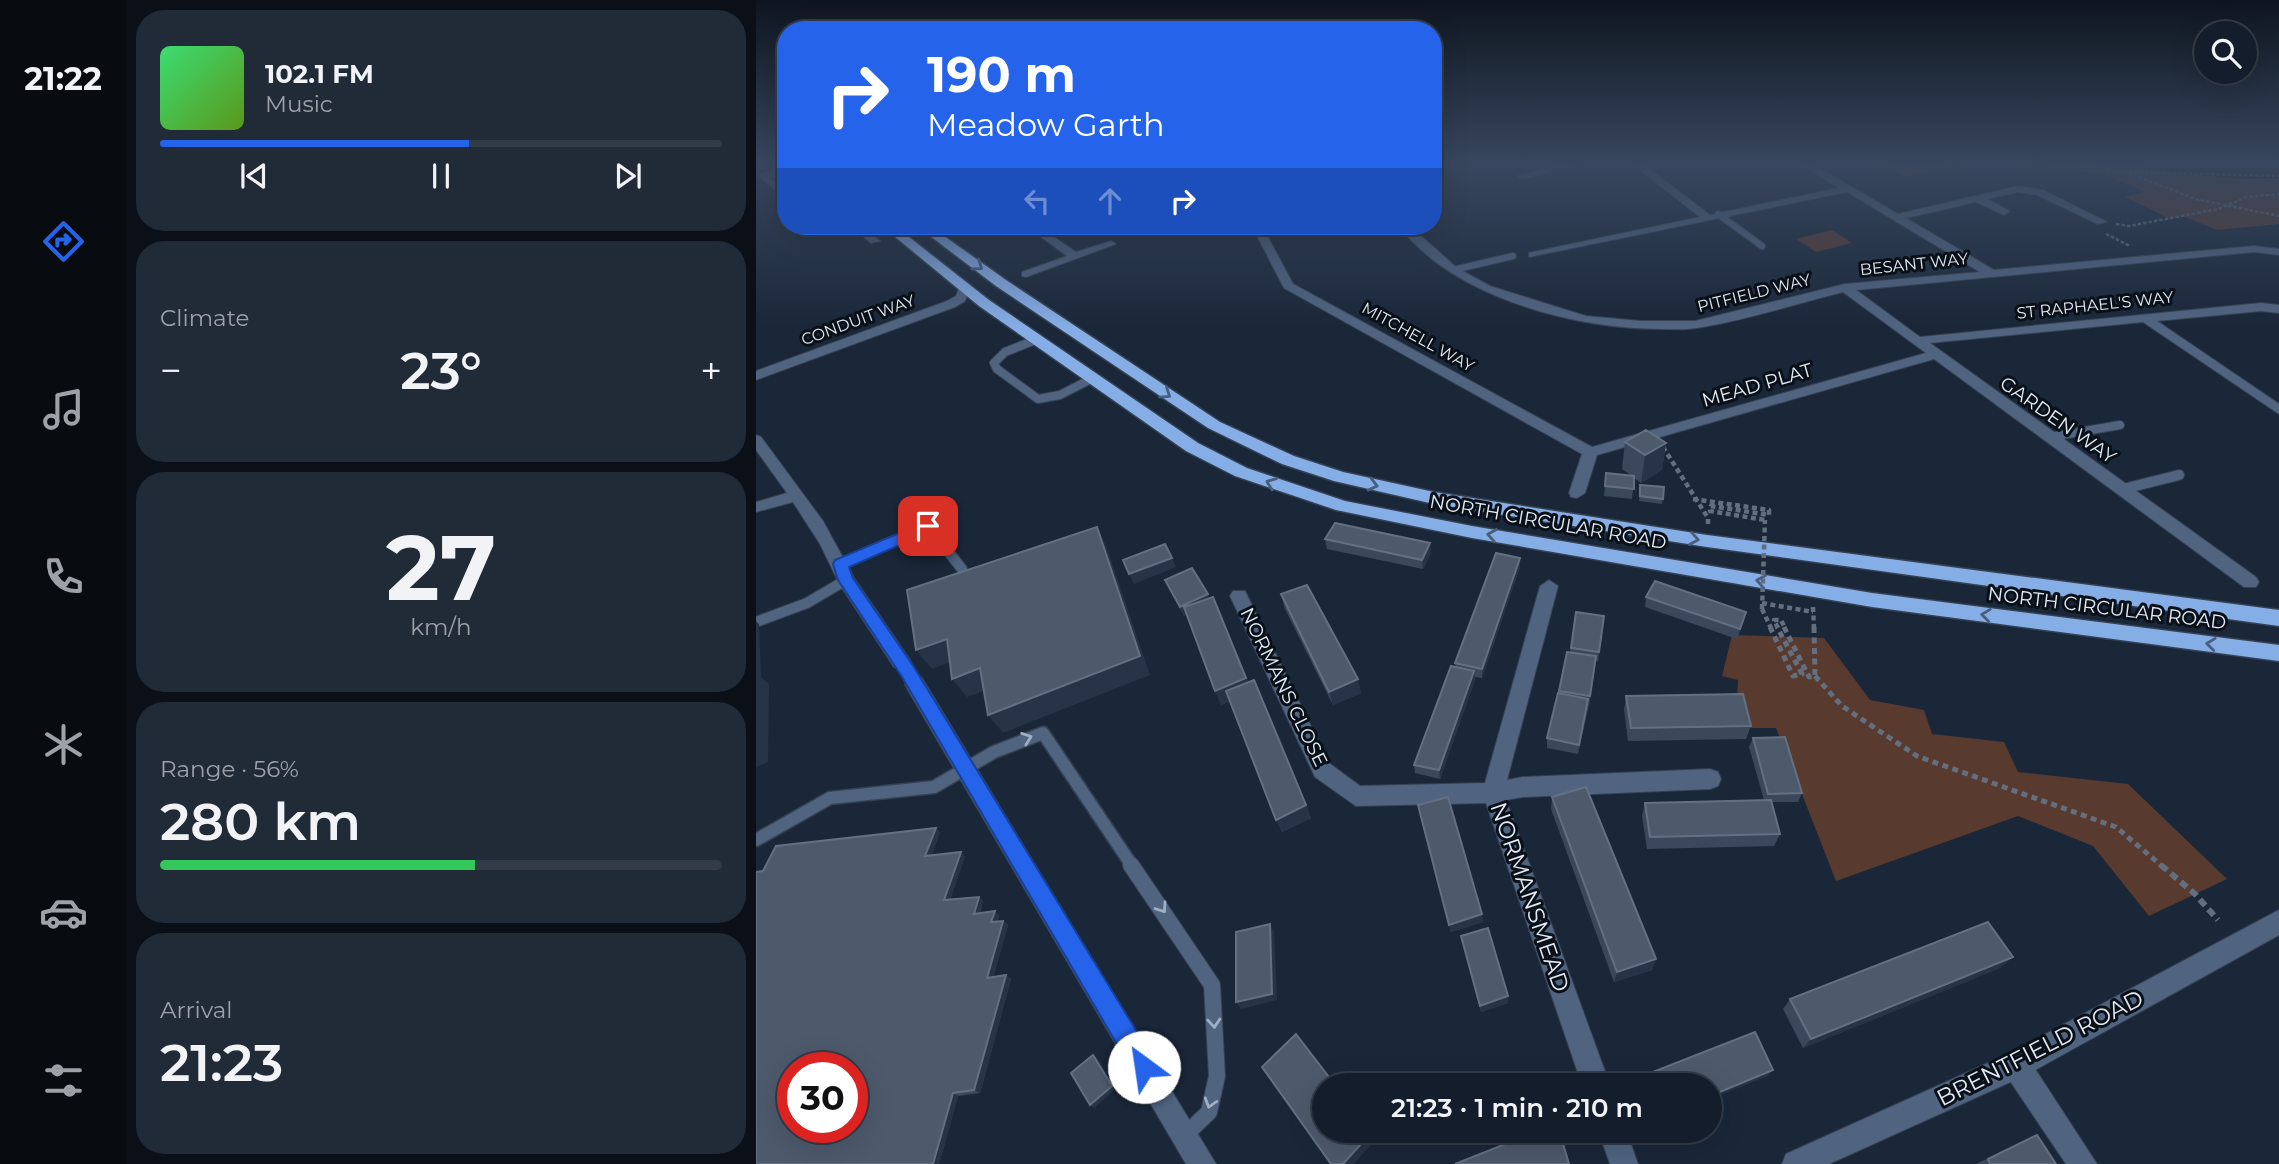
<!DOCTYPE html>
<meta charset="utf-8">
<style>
:root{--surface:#141d2b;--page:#212a37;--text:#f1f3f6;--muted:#9da2a9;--line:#333b47;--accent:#2563eb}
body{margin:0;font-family:Montserrat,sans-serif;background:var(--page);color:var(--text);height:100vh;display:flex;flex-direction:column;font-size:26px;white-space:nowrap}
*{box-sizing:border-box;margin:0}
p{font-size:23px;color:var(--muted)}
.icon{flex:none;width:38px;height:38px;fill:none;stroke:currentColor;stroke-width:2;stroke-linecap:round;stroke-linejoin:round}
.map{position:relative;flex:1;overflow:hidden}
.side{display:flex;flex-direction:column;gap:10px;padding:10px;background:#0b1018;width:630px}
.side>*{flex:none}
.hud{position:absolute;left:21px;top:21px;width:665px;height:214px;border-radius:28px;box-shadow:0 7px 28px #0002,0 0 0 2px var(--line);background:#2563eb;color:#fff;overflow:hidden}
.controls{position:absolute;left:1438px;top:21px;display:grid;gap:14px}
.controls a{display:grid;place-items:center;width:63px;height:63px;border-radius:50%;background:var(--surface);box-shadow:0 7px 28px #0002,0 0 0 2px var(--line);font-size:35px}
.speed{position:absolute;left:21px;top:1052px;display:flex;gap:14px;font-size:35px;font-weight:700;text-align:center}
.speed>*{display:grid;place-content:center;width:91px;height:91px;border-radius:50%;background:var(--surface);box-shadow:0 7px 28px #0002,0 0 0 2px var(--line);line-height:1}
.speed .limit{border:10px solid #d22;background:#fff;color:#111}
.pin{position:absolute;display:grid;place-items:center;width:60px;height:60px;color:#fff;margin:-30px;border-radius:14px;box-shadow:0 4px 10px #0006}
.me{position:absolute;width:77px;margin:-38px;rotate:329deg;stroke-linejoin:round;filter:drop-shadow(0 0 5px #0008)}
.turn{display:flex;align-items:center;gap:24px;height:147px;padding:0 35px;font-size:32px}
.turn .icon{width:91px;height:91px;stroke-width:2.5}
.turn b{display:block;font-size:49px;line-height:60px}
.lanes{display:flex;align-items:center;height:66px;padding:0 35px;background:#0003;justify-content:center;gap:35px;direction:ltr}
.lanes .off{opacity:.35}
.big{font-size:52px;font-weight:600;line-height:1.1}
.side .widget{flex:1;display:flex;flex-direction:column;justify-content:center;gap:10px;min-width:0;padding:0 24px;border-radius:28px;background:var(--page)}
.side .dial{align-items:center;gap:0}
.dial b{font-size:91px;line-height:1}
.song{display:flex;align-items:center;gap:21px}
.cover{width:84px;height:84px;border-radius:10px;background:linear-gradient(135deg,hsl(140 70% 55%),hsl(90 70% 35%))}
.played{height:7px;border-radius:4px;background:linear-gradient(90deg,var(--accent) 55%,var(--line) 55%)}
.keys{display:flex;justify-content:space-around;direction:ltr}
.heat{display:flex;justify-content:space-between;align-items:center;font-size:38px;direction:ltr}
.charge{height:10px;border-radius:5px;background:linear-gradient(90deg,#34c759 56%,var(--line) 0)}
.trip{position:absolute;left:556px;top:1073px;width:410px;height:70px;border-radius:35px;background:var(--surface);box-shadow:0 7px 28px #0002,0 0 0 2px var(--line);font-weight:600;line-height:70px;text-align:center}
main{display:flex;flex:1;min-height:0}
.dock{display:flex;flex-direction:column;width:126px;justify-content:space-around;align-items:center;background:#080c11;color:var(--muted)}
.dock .icon{width:49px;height:49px}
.dock .on{color:var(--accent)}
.dock b{font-size:32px;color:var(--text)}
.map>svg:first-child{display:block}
.green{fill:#583a2f}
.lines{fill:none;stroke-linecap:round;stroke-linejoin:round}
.river{fill:#230600;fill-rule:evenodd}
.service-far4-casing{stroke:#364253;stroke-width:8}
.service-far3-casing{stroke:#364253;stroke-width:10}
.service-far2-casing{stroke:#364253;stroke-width:12}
.service-far1-casing{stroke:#364253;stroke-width:15}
.service-casing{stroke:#364253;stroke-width:18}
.minor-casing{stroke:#364253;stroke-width:2}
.tertiary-casing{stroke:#364253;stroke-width:2}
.trunk-casing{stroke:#364253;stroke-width:3}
.path-far3{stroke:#636f7f;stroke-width:2.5;stroke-dasharray:3.5 2;stroke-linecap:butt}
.path-far2{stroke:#636f7f;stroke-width:4.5;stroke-dasharray:5 3.5;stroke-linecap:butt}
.path-far1{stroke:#636f7f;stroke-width:5;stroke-dasharray:6 4.5;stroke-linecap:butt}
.path{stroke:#636f7f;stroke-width:6;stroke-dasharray:8 5;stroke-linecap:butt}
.service-far4{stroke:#506480;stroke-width:6}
.service-far3{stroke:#506480;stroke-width:8}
.service-far2{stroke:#506480;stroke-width:10}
.service-far1{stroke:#506480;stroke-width:12}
.service{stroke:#506480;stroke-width:16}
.minor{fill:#506480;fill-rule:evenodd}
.tertiary{fill:#506480;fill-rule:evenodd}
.trunk{fill:#85ade6;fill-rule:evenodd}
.path-bridge-far1{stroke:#636f7f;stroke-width:2.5;stroke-dasharray:3.5 2;stroke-linecap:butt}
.path-bridge{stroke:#636f7f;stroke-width:4.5;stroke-dasharray:5 3.5;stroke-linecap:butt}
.wall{fill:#3b485c}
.shaded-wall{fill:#273447}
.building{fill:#4d5a6c;stroke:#647082;stroke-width:2;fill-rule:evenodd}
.oneway{stroke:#485e7e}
.oneway2{stroke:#a0aec1}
.route{fill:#2563eb;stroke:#184099;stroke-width:2}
.labels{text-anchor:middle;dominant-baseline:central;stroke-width:6;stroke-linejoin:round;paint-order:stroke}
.far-street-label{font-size:16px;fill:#e1eaf6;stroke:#0a1017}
.street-label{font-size:19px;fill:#e1eaf6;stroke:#0a1017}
.near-street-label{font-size:23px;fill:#e1eaf6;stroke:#0a1017}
</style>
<main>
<nav class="dock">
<b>21:22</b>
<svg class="icon on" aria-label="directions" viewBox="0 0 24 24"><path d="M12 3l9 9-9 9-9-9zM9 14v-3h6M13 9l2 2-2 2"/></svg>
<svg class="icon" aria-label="music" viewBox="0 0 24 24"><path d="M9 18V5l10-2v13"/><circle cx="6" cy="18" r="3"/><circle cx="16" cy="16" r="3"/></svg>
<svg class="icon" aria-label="phone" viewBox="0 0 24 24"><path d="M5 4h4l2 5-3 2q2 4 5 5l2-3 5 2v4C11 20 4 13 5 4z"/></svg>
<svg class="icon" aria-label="climate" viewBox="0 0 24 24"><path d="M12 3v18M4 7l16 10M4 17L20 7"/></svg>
<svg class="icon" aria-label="car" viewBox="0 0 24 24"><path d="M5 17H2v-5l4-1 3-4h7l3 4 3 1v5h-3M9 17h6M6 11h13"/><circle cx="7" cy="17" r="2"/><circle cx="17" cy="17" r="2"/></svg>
<svg class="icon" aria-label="filters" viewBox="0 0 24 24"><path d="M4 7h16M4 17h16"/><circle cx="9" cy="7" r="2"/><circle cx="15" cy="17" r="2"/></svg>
</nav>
<section class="side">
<div class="widget">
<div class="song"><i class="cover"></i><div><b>102.1 FM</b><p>Music</p></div></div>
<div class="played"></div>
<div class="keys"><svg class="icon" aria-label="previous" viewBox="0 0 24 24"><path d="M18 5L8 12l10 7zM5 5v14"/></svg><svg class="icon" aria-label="pause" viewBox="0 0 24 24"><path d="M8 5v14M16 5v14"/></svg><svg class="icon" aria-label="next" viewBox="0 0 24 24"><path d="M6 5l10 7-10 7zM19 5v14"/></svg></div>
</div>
<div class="widget"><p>Climate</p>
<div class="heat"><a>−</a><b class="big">23°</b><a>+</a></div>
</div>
<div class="widget dial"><b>27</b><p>km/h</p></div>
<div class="widget"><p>Range · 56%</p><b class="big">280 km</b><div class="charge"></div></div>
<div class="widget"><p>Arrival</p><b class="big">21:23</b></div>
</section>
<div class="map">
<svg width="1523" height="1164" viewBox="0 0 1523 1164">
<rect width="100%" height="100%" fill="#1a2739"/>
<path class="green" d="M1125 164H1206L1149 177Z
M1269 164H1523V224L1461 230 1427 216 1412 218 1369 197 1389 192 1351 175Z
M1076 230 1096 243 1060 252 1040 239Z
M976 635 1068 638 1114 700 1168 710 1176 734 1248 742 1262 772 1372 784 1471 879 1393 916 1337 846 1262 816 1080 881 1020 728H979L982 680 966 676Z"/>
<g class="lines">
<path class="river" d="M1382 164H1523V178L1482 179 1393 170Z"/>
<defs>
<path id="service-far4" d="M30 170 7 176 30 195
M677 192 684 191
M962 214 1006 246
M697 270 757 256"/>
<path id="service-far3" d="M282 339 249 352 238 363 241 369 282 399 304 395 337 378
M1294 437 1364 425"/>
<path id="service-far2" d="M1367 489 1423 475
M84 564 172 526 206 569
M0 622 51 603 90 580"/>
<path id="service-far1" d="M145 662 159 684
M0 840 74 798 178 787 238 752 287 733 377 867"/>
<path id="service" d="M375 865 456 985 461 1076 453 1112 429 1135"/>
<path id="minor" d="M22 164H30V169Z
M807 164H826L766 179 761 176Z
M876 164H887L954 215 1083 188 1054 170 1033 164 1060 166 1142 214 1262 186 1287 190 1351 222 1342 224 1281 195 1262 192 1231 199 1252 210 1253 212 1248 215 1220 202 1150 218 1238 270 1498 246 1523 249V255L1498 252 1100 290 1164 337 1505 303 1523 305V313L1505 311 1401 321 1523 404V414L1387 322 1174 343 1500 577 1503 582 1500 587H1488L1178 359 841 455 829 493 821 498 815 497 813 493 826 454 528 288 496 226H506L537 284 836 447 1170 353 1087 292C1039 304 990 320 941 328 929 330 916 329 904 329 818 329 697 297 643 226H654L701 268 734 286 830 316 885 321H939L1089 284 1224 272 1091 192 773 257V253L777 252 944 217Z
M95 226H106L124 241 115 243Z
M270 226H282L320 252 355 241 360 244 270 277 266 276V272L311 256Z
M204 286 214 288 209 301 199 307 0 380V371L191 301 200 296Z
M0 435 5 437 67 521 98 578 152 657 155 662 152 667 145 670 138 667 84 585 64 544 37 502 0 512V502L31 493 0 450Z
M793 580 802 586 751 780 767 777 954 769 962 772 965 779 962 786 954 789 767 797 750 800 854 1085H826L730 803 600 806 559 777 474 596 477 591H489L573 763 604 786 729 783 784 586Z
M159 676 166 678 460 1164H430L152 690 149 684 152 678Z
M1260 1052 1270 1055 1341 1164H1310L1250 1075 1247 1065 1250 1055Z
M842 1130H870L882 1164H854Z"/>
<path id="tertiary" d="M1523 910V935L1270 1075 1073 1164H1026L1030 1154 1250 1055Z"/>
<path id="trunk" d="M126 226H139L233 300 442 443 491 468 589 501 716 526 1116 593 1523 645V661L1116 607 716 538 580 510 479 476 430 451 223 306Z
M161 226H174L250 280 464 422 538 456 587 472 678 492 951 535 1523 610V626L951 547 678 504 578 481 526 464 452 428 240 286Z"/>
</defs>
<use href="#service-far4" class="service-far4-casing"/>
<use href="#service-far3" class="service-far3-casing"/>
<use href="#service-far2" class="service-far2-casing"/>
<use href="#service-far1" class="service-far1-casing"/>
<use href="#service" class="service-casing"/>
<use href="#minor" class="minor-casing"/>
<use href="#tertiary" class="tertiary-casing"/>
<use href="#trunk" class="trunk-casing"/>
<path class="path-far3" d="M1307 164 1370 172 1523 176
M1373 173 1439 199 1523 216
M1360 224 1373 226 1462 209 1491 197 1523 194
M1350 234 1374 246"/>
<path class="path-far2" d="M907 447 952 518V525
M937 499 1013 510V515L955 506 954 511 1009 520
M1006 603 1057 612
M1057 607 1058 628
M1006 609 1015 628
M1022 628 1018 620H1025L1029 628"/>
<path class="path-far1" d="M1014 627 1037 676 1046 674 1021 627
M1028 627 1053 677 1059 676 1058 627
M1059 676 1086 706 1161 756 1360 827 1407 867"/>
<path class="path" d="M1405 865 1439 894 1462 920"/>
<use href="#service-far4" class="service-far4"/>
<use href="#service-far3" class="service-far3"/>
<use href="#service-far2" class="service-far2"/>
<use href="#service-far1" class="service-far1"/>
<use href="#service" class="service"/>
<use href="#minor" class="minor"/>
<use href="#tertiary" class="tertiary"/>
<use href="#trunk" class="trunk"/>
<path class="path-bridge-far1" d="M21 179 30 177"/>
<path class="path-bridge" d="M1006 609 1009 520"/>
</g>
<path class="wall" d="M869 442 910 443 906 470 885 483 878 478 876 499 848 496 850 473 875 475 866 469Z
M884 485 908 487 906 504 883 501Z
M569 539 675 553 667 569 571 549Z
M764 567 726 678 719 677V680L684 779 659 773 658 765 699 667V663Z
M409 580 454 598 457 597 492 682 550 805 555 818 526 832 474 701 465 705 431 615 428 616Z
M525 594 605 693 577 705 529 609Z
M890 597 990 612 981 639 889 607Z
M820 612 848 616 842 661H840L833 705 822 754 791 748V738L803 693 811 652H814Z
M870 696 995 726 990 739 872 741 868 710Z
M997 738 1046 793 1042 802H1016L1024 834 1018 846 891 849 886 816 889 803 1008 800 993 747Z
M796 797 900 959 896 970 858 982 795 809Z
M662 805 727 922 695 932Z
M184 832 175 856H209L194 900H227L224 913 243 915 241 922 247 921 252 925 237 977 250 975 255 979 224 1093 202 1096 183 1164H0L7 871Z
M705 936 752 996V1003L725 1012Z
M1244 968 1047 1048 1027 1009 1034 999Z
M889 1075 1012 1076 954 1085H888L886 1080Z
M1281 1135 1300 1164H1220L1266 1142Z"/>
<path class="shaded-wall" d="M910 443 906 470 885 483 889 455Z
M341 527 350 546 394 675 247 733 232 715Z
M674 543 675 553 667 569 666 560Z
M416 558 420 567 378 584 373 574Z
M764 558V567L726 678V669Z
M452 594 456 604 428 616 424 607Z
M0 621 3 624 5 677 13 684 12 762 0 767Z
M191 639 205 658 176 669 160 650Z
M224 668 238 687 211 697 196 679Z
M718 671 719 680 684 779 683 770Z
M490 678 496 692 465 705 459 691Z
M602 679 605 693 577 705 573 692Z
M832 699 831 708 822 754 823 745Z
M550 805 555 818 526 832 520 820Z
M180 828 184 832 174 861 169 856Z
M205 852 209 856 193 904 188 900Z
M223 897 227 900 222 917 218 914Z
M239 911 243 915 240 926 235 922Z
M726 914 727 922 695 932 693 925Z
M247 921 252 925 236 981 231 978Z
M514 924 518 932 521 1000 485 1009 480 1002Z
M1257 957 1244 968 1047 1048 1055 1039Z
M900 959 896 970 858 982 861 972Z
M250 975 255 979 224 1093 218 1090Z
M752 996V1003L725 1012 724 1006Z
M337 1055 341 1058 360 1089 338 1108 334 1105Z
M1017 1070 1012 1076 954 1099V1096Z
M197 1093 202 1096 183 1164H177Z
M615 1133 619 1140 598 1164H587Z"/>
<path class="building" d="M890 430 910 443 889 455 869 442Z
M850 473 878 476V489L849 486Z
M884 485 908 487 907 499 884 496Z
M579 523 674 543 666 560 569 539Z
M341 527 384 656 232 715 224 668 196 679 191 639 160 650 151 590Z
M409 544 416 558 373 574 367 560Z
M740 553 764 558 726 669 699 663Z
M436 568 452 594 424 607 409 580Z
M899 581 990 612 984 629 890 597Z
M551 585 602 679 573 692 525 594Z
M457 597 490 678 459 691 428 607Z
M820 612 848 616 843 652 815 648Z
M811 652 840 656 834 696 803 691Z
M695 666 718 671 683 770 658 765Z
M498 680 550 805 520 820 470 691Z
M802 693 832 699 823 745 791 738Z
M987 694 995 726 875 728 870 696Z
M1029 737 1046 793 1012 794 997 738Z
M830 787 900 959 861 972 796 797Z
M692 797 726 914 693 925 662 805Z
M1015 800 1024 834 894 837 889 803Z
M180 828 169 856 205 852 188 900 223 897 218 914 239 911 235 922 247 921 231 978 250 975 218 1090 197 1093 177 1164H0V872L7 871 20 846ZM37 1068H96V1127H37Z
M1232 922 1257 957 1055 1039 1034 999Z
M514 924 516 994 480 1002V932Z
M732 928 752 996 724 1006 705 936Z
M999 1032 1017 1070 954 1096V1085H893L889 1075Z
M540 1034 579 1085H569V1130H613L615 1133 587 1164H575L506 1067Z
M337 1055 356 1086 334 1105 315 1073Z
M785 1130H803L813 1164H699Z
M1281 1135 1300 1164H1234L1232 1159Z"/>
<defs><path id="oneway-chevron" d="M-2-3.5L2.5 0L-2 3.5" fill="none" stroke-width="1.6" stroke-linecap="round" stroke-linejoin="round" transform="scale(1.75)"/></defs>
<g class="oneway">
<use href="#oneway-chevron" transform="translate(222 266) rotate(35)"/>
<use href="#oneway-chevron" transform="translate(410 394) rotate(34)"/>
<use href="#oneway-chevron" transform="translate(515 483) rotate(-159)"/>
<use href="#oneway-chevron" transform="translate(617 485) rotate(14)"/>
<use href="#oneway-chevron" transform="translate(736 535) rotate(-170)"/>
<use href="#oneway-chevron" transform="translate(938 539) rotate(9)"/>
<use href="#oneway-chevron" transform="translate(1005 581) rotate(-170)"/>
<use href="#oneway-chevron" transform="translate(1230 615) rotate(-173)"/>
<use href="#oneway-chevron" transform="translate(1455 644) rotate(-173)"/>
</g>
<g class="oneway2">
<use href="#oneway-chevron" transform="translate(271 738) rotate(-20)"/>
<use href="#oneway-chevron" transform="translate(406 908) rotate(55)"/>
<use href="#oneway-chevron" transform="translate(458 1023) rotate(86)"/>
<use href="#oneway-chevron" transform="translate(454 1103) rotate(107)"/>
</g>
<linearGradient id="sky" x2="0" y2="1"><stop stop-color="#0e151f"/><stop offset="0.5" stop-color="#38475f"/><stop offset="1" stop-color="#38475f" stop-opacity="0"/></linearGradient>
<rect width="1523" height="327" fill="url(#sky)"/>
<path class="route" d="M172 521 180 526 178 530 93 567 97 578 158 667 397 1058 400 1067 397 1075 388 1079 379 1075 146 677 82 580 77 564 79 560Z"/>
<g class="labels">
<g class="far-street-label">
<text transform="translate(1158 264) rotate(-6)">BESANT WAY</text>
<text transform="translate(998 293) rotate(-14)">PITFIELD WAY</text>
<text transform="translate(1339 305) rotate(-6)">ST RAPHAEL'S WAY</text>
<text transform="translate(102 320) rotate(-20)">CONDUIT WAY</text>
<text transform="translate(662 337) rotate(29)">MITCHELL WAY</text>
</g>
<g class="street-label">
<text transform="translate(1001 385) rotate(-16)">MEAD PLAT</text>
<text transform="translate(1302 420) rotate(35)">GARDEN WAY</text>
<text transform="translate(792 522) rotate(10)">NORTH CIRCULAR ROAD</text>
<text transform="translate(1351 608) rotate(7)">NORTH CIRCULAR ROAD</text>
<text transform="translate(528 687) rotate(64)">NORMANS CLOSE</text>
</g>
<g class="near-street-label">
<text transform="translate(774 897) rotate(71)">NORMANSMEAD</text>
<text transform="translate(1284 1048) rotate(-27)">BRENTFIELD ROAD</text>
</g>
</g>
</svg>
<div class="controls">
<a><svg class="icon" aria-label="search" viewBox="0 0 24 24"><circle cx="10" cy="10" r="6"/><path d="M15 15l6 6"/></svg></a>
</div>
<div class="speed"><div class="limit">30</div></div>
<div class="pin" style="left:172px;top:526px;background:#d93025"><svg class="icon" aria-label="arrive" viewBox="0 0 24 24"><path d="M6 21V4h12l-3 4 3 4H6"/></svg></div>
<svg class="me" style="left:388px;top:1067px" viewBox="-20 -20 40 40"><circle r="19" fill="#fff"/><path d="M0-13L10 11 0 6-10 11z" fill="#2563eb"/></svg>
<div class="trip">21:23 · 1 min · 210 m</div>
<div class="hud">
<div class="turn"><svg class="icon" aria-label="right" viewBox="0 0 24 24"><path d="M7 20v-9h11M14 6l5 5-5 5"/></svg><div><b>190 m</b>Meadow Garth</div></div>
<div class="lanes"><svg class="icon off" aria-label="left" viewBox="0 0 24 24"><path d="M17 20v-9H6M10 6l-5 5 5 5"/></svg><svg class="icon off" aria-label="ahead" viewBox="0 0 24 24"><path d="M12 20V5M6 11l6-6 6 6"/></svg><svg class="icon" aria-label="right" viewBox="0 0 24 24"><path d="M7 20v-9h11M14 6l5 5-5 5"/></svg></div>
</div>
</div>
</main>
